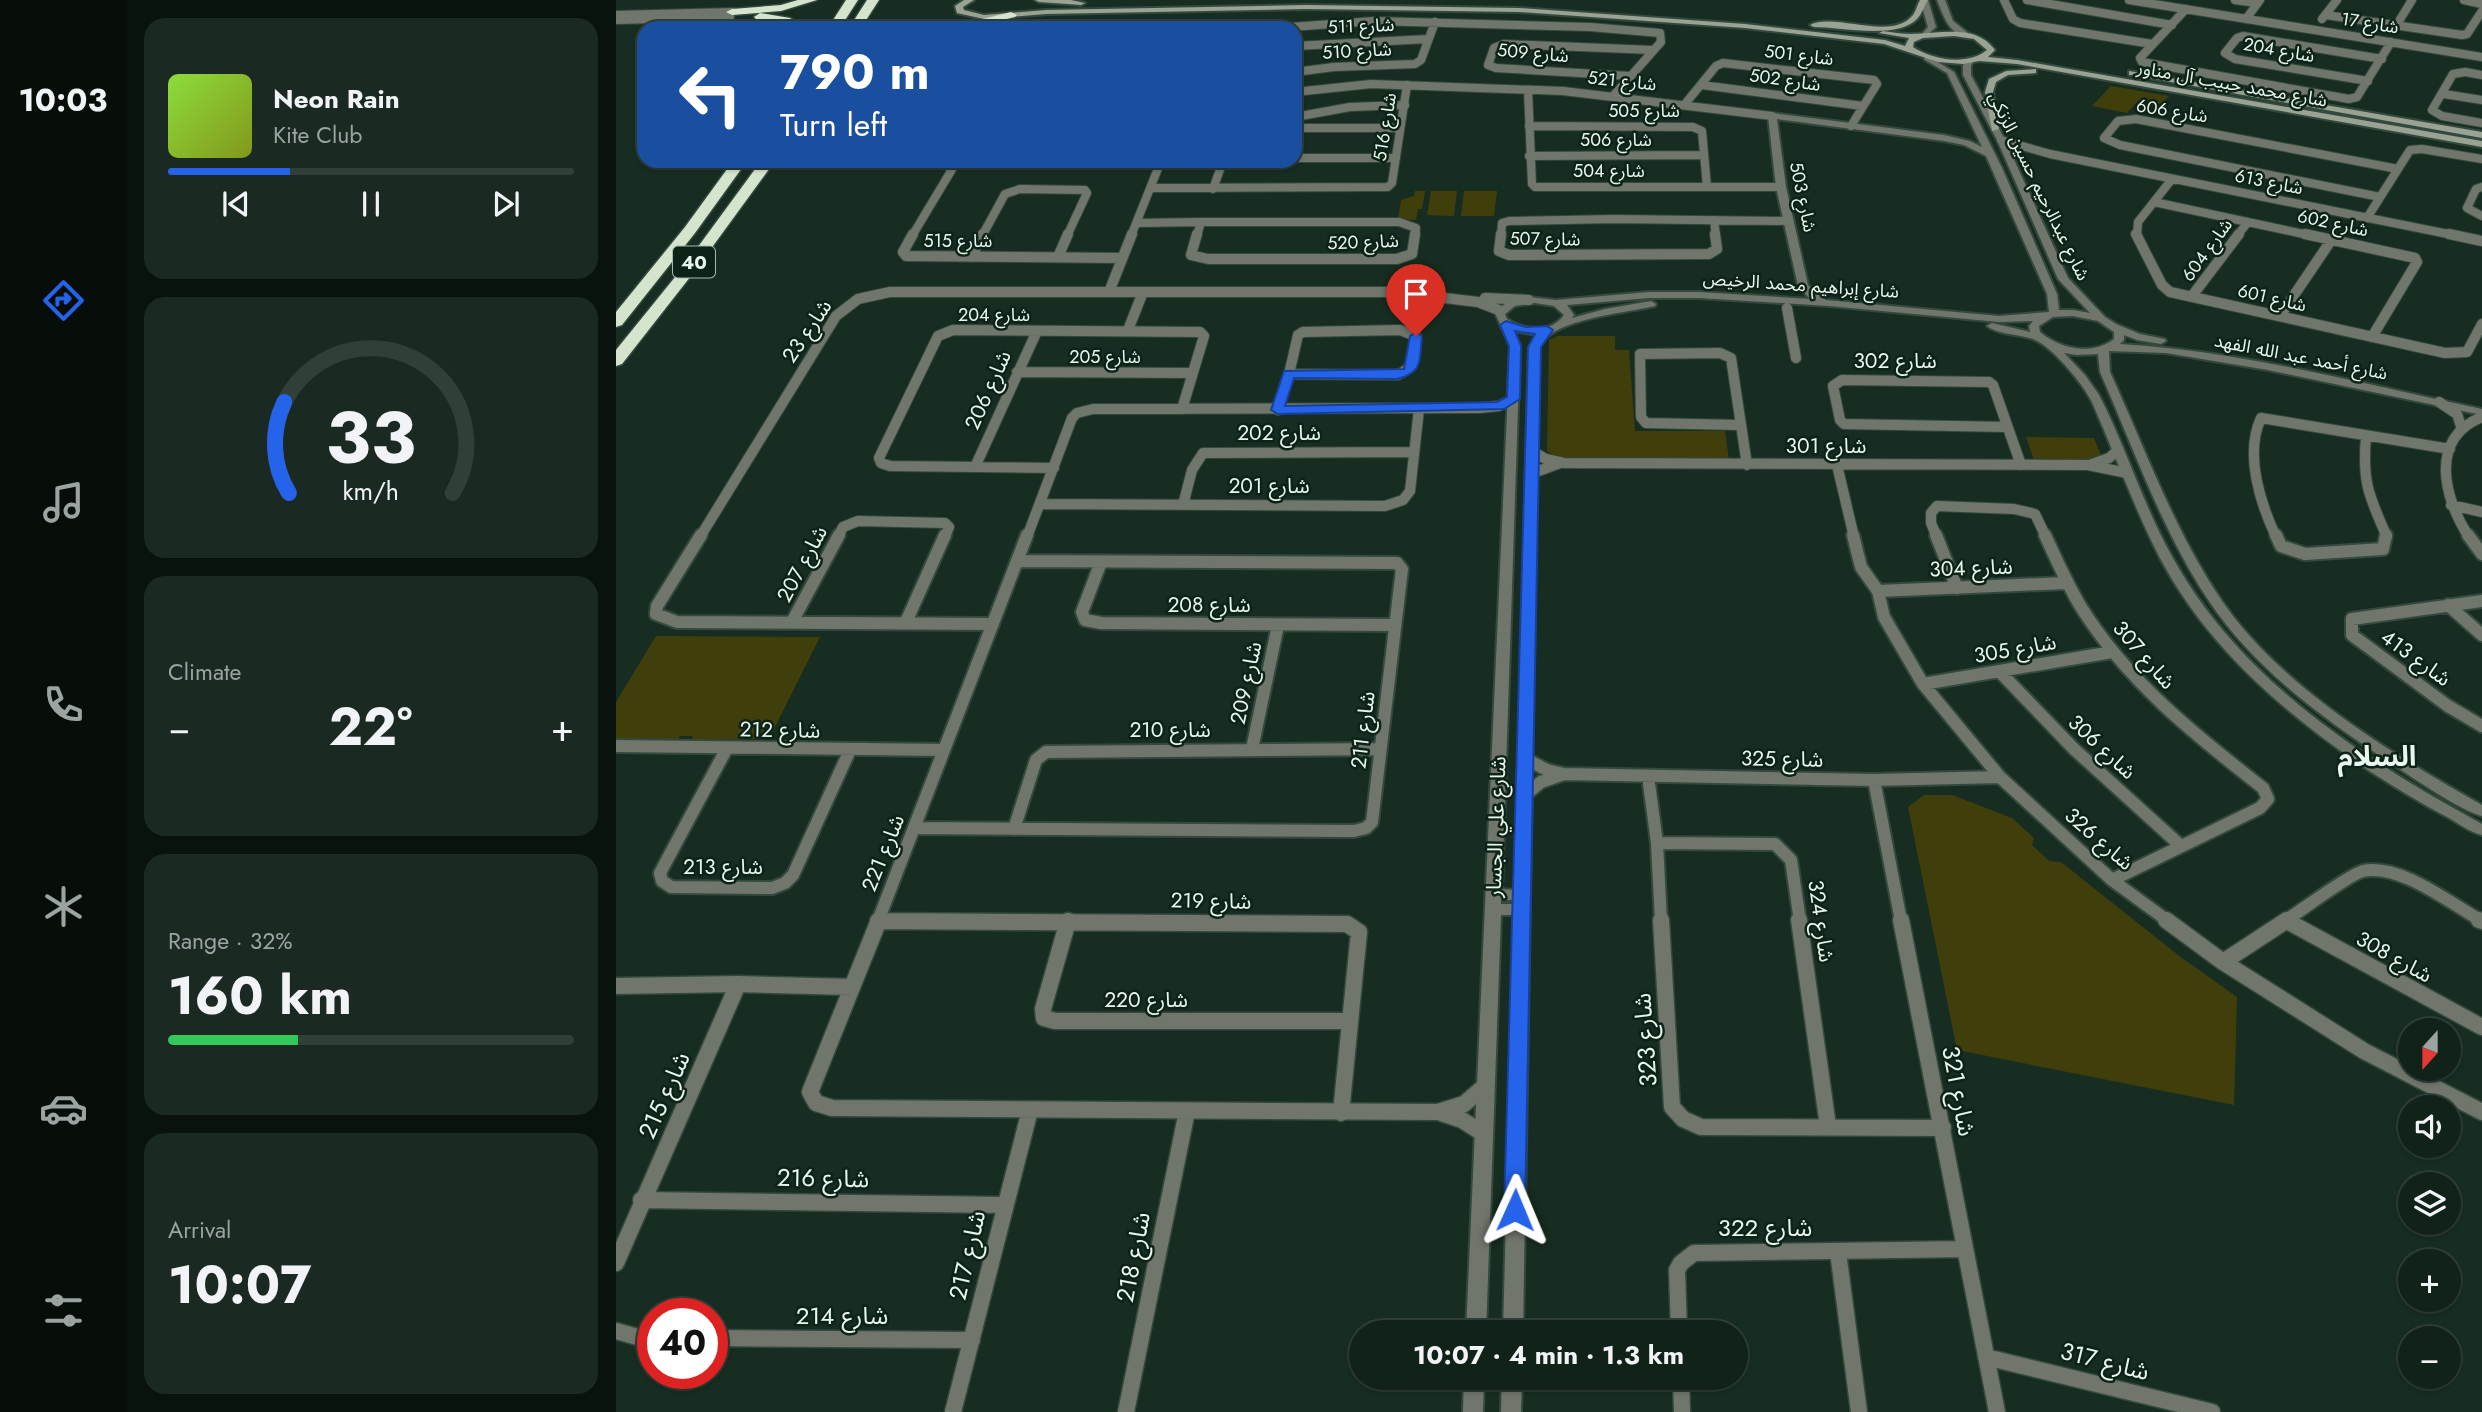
<!DOCTYPE html>
<meta charset="utf-8">
<style>
:root{--surface:#112219;--page:#1a2a22;--text:#f1f3f6;--muted:#9ca4a2;--line:#303f38;--accent:#2563eb}
body{margin:0;font-family:Jost,"Noto Sans Arabic",sans-serif;background:var(--page);color:var(--text);height:100vh;display:flex;flex-direction:column;font-size:26px;white-space:nowrap}
*{box-sizing:border-box;margin:0}
p{font-size:23px;color:var(--muted)}
.icon{flex:none;width:38px;height:38px;fill:none;stroke:currentColor;stroke-width:2;stroke-linecap:round;stroke-linejoin:round}
.map{position:relative;flex:1;overflow:hidden}
.details{display:flex;flex-direction:column;gap:18px;padding:18px;background:#09130e;width:490px}
.details>*{flex:none}
.hud{position:absolute;left:21px;top:21px;width:665px;height:147px;border-radius:21px;box-shadow:0 2px 5px #0004,0 0 0 2px var(--line);background:#1a4fa0;color:#fff;overflow:hidden}
.needle{width:46px;rotate:201deg}
.fabs{position:absolute;left:1782px;top:1018px;display:grid;gap:14px}
.fabs a{display:grid;place-items:center;width:63px;height:63px;border-radius:50%;background:var(--surface);box-shadow:0 2px 5px #0004,0 0 0 2px var(--line);font-size:35px}
.speed{position:absolute;left:21px;top:1298px;display:flex;gap:14px;font-size:35px;font-weight:700;text-align:center}
.speed>*{display:grid;place-content:center;width:91px;height:91px;border-radius:50%;background:var(--surface);box-shadow:0 2px 5px #0004,0 0 0 2px var(--line);line-height:1}
.speed .limit{border:10px solid #d22;background:#fff;color:#111}
.pin{position:absolute;display:grid;place-items:center;width:60px;height:60px;color:#fff;margin:-72px -30px;border-radius:50% 50% 50% 0;rotate:-45deg;box-shadow:0 0 7px #0007}
.pin .icon{rotate:45deg}
.me{position:absolute;width:77px;margin:-38px;rotate:1deg;stroke-linejoin:round;filter:drop-shadow(0 0 5px #0008)}
.turn{display:flex;align-items:center;gap:24px;height:147px;padding:0 28px;font-size:32px}
.turn .icon{width:91px;height:91px;stroke-width:2.5}
.turn b{display:block;font-size:49px;line-height:60px}
.big{font-size:52px;font-weight:700;line-height:1.1}
.details .card{flex:1;display:flex;flex-direction:column;justify-content:center;gap:10px;min-width:0;padding:0 24px;border-radius:21px;background:var(--page)}
.details .dial{align-items:center;gap:0}
.dial svg{height:182px;overflow:visible;fill:none;stroke:var(--line);stroke-width:7;stroke-linecap:round;text-anchor:middle}
.dial text{fill:var(--text);stroke:none}
.song{display:flex;align-items:center;gap:21px}
.cover{width:84px;height:84px;border-radius:10px;background:linear-gradient(135deg,hsl(90 70% 55%),hsl(70 70% 35%))}
.played{height:7px;border-radius:4px;background:linear-gradient(90deg,var(--accent) 30%,var(--line) 30%)}
.keys{display:flex;justify-content:space-around;direction:ltr}
.heat{display:flex;justify-content:space-between;align-items:center;font-size:38px;direction:ltr}
.charge{height:10px;border-radius:5px;background:linear-gradient(90deg,#34c759 32%,var(--line) 0)}
.trip{position:absolute;left:733px;top:1320px;width:399px;height:70px;border-radius:35px;background:var(--surface);box-shadow:0 2px 5px #0004,0 0 0 2px var(--line);font-weight:700;line-height:70px;text-align:center}
main{display:flex;flex:1;min-height:0}
.dock{display:flex;flex-direction:column;width:126px;justify-content:space-around;align-items:center;background:#070e0a;color:var(--muted)}
.dock .icon{width:49px;height:49px}
.dock .selected{color:var(--accent)}
.dock b{font-size:32px;color:var(--text)}
.map>svg:first-child{display:block}
.green{fill:#403f0c}
.lines{fill:none;stroke-linecap:round;stroke-linejoin:round}
.minor-far3-casing{stroke:#34493e;stroke-width:10}
.minor-far2-casing{stroke:#34493e;stroke-width:12}
.minor-far1-casing{stroke:#34493e;stroke-width:16}
.minor-casing{stroke:#34493e;stroke-width:19}
.tertiary-casing{stroke:#34493e;stroke-width:4}
.secondary-casing{stroke:#34493e;stroke-width:4}
.motorway-casing{stroke:#34493e;stroke-width:3}
.minor-far3{stroke:#70766c;stroke-width:8}
.minor-far2{stroke:#70766c;stroke-width:10}
.minor-far1{stroke:#70766c;stroke-width:12}
.minor{stroke:#70766c;stroke-width:16}
.tertiary{fill:#70766c;fill-rule:evenodd}
.secondary{fill:#99a293;fill-rule:evenodd}
.motorway{fill:#d5e4cc;fill-rule:evenodd}
.route{fill:#2563eb;stroke:#184099;stroke-width:2}
.labels{text-anchor:middle;dominant-baseline:central;stroke-width:5;stroke-linejoin:round;paint-order:stroke}
.far-street-label{font-size:18px;fill:#e8f6ed;stroke:#0d2318}
.shield{fill:#0d2318;stroke:#a6b7ad;stroke-width:2}
.shield-label{font-size:19px;font-weight:bold;fill:#e8f6ed}
.street-label{font-size:21px;fill:#e8f6ed;stroke:#0d2318}
.near-street-label{font-size:24px;fill:#e8f6ed;stroke:#0d2318}
.district-label{font-size:28px;font-weight:bold;fill:#e8f6ed;stroke:#0d2318}
</style>
<main>
<nav class="dock">
<b>10:03</b>
<svg class="icon selected" aria-label="directions" viewBox="0 0 24 24"><path d="M12 3l9 9-9 9-9-9zM9 14v-3h6M13 9l2 2-2 2"/></svg>
<svg class="icon" aria-label="music" viewBox="0 0 24 24"><path d="M9 18V5l10-2v13"/><circle cx="6" cy="18" r="3"/><circle cx="16" cy="16" r="3"/></svg>
<svg class="icon" aria-label="phone" viewBox="0 0 24 24"><path d="M5 4h4l2 5-3 2q2 4 5 5l2-3 5 2v4C11 20 4 13 5 4z"/></svg>
<svg class="icon" aria-label="climate" viewBox="0 0 24 24"><path d="M12 3v18M4 7l16 10M4 17L20 7"/></svg>
<svg class="icon" aria-label="car" viewBox="0 0 24 24"><path d="M5 17H2v-5l4-1 3-4h7l3 4 3 1v5h-3M9 17h6M6 11h13"/><circle cx="7" cy="17" r="2"/><circle cx="17" cy="17" r="2"/></svg>
<svg class="icon" aria-label="filters" viewBox="0 0 24 24"><path d="M4 7h16M4 17h16"/><circle cx="9" cy="7" r="2"/><circle cx="15" cy="17" r="2"/></svg>
</nav>
<section class="details">
<div class="card">
<div class="song"><i class="cover"></i><div><b>Neon Rain</b><p>Kite Club</p></div></div>
<div class="played"></div>
<div class="keys"><svg class="icon" aria-label="previous" viewBox="0 0 24 24"><path d="M18 5L8 12l10 7zM5 5v14"/></svg><svg class="icon" aria-label="pause" viewBox="0 0 24 24"><path d="M8 5v14M16 5v14"/></svg><svg class="icon" aria-label="next" viewBox="0 0 24 24"><path d="M6 5l10 7-10 7zM19 5v14"/></svg></div>
</div>
<div class="card dial"><svg viewBox="0 0 100 80">
<path d="M14 69A42 42 0 1 1 86 69"/>
<path d="M14 69A42 42 0 0 1 12 29" stroke="#2563eb"/>
<text x="50" y="56" font-size="32" font-weight="700">33</text>
<text x="50" y="72" font-size="11">km/h</text>
</svg></div>
<div class="card"><p>Climate</p>
<div class="heat"><a>−</a><b class="big">22°</b><a>+</a></div>
</div>
<div class="card"><p>Range · 32%</p><b class="big">160 km</b><div class="charge"></div></div>
<div class="card"><p>Arrival</p><b class="big">10:07</b></div>
</section>
<div class="map">
<svg width="1866" height="1412" viewBox="0 0 1866 1412">
<rect width="100%" height="100%" fill="#172d21"/>
<path class="green" d="M1495 86 1553 96 1543 107 1520 103 1511 113 1476 106Z
M799 191H809L806 209H802L800 220 782 219 785 200 798 196Z
M815 191H841L838 216 811 215Z
M848 191H881L878 216H845Z
M942 336H999V350H1013L1019 431H1109L1113 460 945 459 931 451 933 340Z
M1410 437 1478 438 1485 455 1475 461 1418 460Z
M40 636 204 637 153 739H76L77 736H64L62 739H0V702Z
M1308 795H1336L1396 818 1418 838 1416 845 1433 861 1445 862 1562 955 1621 997 1618 1105 1341 1050 1292 807Z"/>
<g class="lines">
<defs>
<path id="minor-far3" d="M1388 0 1397 19 1404 23 1536 44
M1411 0 1556 25
M1513 0 1866 57
M1619 0 1641 3
M1848 0 1866 4
M1570 9 1524 58 1526 62 1733 99 1741 97 1775 42
M0 15 116 12 111 16 114 17 0 20
M1710 15 1846 35 1851 34 1866 11
M1630 19 1644 0
M1706 19 1721 0
M1780 26 1796 0
M660 28 759 21 974 27 1044 33 1045 42 998 95
M679 46 812 39
M679 72 718 67 799 64 805 60 819 22
M1866 75 1849 72 1837 74 1816 110 1826 116 1866 123
M1014 76 880 68 872 65 878 48 888 44 1037 50
M1752 81 1619 59 1609 53 1621 38 1627 36 1766 59
M1086 85 1247 106
M912 90 916 184 919 187H1165
M679 92 755 84 947 91 1156 116
M1828 94 1866 100
M1069 104 1100 66 1107 63 1258 80 1261 84 1235 126
M679 117 734 107 789 105
M913 126 1077 127 1086 131 1091 187
M679 128H784
M1385 140 1434 154 1842 236
M913 156 1086 155
M679 158H780
M1866 187 1860 189 1851 208 1866 216
M535 188 772 187 776 183 791 85
M597 189 607 161
M1764 197 1504 145 1488 138 1502 121 1520 119 1782 169
M1538 202 1697 236
M1751 218 1794 150 1806 149 1866 159
M1098 220 1100 236
M585 222H783L800 228 799 236
M521 223 585 222
M296 236 341 161
M366 236 389 194 404 189 469 190 471 193 451 236
M515 236 545 161
M581 236 585 222
M885 236 886 223 893 221 998 219 1173 221
M1521 236 1522 222 1556 179
M1621 236 1632 222"/>
<path id="minor-far2" d="M297 234 287 252 290 256 506 258
M581 234 575 255 592 259H781L796 254 799 234
M885 234 883 251 893 255 1093 254 1101 249 1099 234
M1520 234 1546 285 1554 292 1829 353 1851 352 1866 324
M1689 234 1799 258 1801 262 1756 337
M1833 234 1866 241
M355 257 367 234
M442 257 452 234
M493 292 516 234
M1576 296 1623 234
M869 298 913 300
M1171 308 1180 358
M1664 316 1716 239
M512 330 527 292
M784 330 800 336C798 353 800 368 781 375L673 374 682 335 687 332Z
M401 372 577 373
M1823 402 1841 414 1845 426
M662 410 673 374
M1123 425 1030 423 1025 417 1024 354 1104 353 1115 358 1131 465
M1391 427 1228 424 1224 420 1217 386 1226 380 1373 382 1377 385 1405 465
M1750 436C1746 483 1753 496 1771 537
M917 452 930 459 948 463 1472 465 1511 473
M1476 464 1493 458 1502 450
M1221 465 1238 537
M359 467 421 331
M438 468 274 466 265 463 263 458 322 336 337 330 584 332 588 336 566 409
M917 473 944 463
M425 504 769 506 787 500 794 491 803 409
M567 505 576 470 587 453 796 452
M1835 505 1866 512
M84 537 220 316 242 299 274 292H778L862 302 885 311
M222 537 227 527 242 521 329 523 333 527 329 537
M411 537 456 418 461 413 477 409 864 408 883 406 897 399
M1321 537 1315 523V513L1321 506 1398 509 1419 514 1430 537
M1660 537C1644 502 1628 455 1645 418L1834 449
M1853 537C1828 499 1812 438 1866 417"/>
<path id="minor-far1" d="M85 535 41 606 40 614 61 622 377 624
M1237 535 1245 567 1262 591 1268 617 1307 684 1384 777 1496 880 1552 921
M1320 535 1341 588
M1429 535C1440 559 1451 584 1465 607 1511 681 1579 735 1647 788L1652 799 1644 808 1496 880
M1660 535 1665 546 1689 554 1767 549 1770 535
M1852 535 1866 554
M485 562 466 612 469 620 485 623 779 625
M1262 591 1450 583
M1866 601 1736 619V635L1832 706 1866 726
M1832 605 1866 635
M176 622 223 535
M290 622 329 535
M1384 672 1458 749 1565 846
M1307 684 1496 652
M0 746 328 750
M111 748 44 873 46 881 55 887 156 888 169 883 177 875 234 750
M636 749 662 625
M910 759 931 770 948 774 1258 780 1384 777
M1032 776 1041 843 1045 921
M1258 780 1285 921
M909 795 925 782 948 774
M299 828 738 831 750 828 756 822 786 569 781 563 403 561
M398 829 420 760 430 752 764 749
M1041 843 1159 844 1175 860 1184 921
M262 921H307
M262 921 411 535
M1669 921C1683 912 1734 874 1747 871 1784 863 1835 904 1866 921"/>
<path id="minor" d="M263 920 194 1092 200 1103 216 1108 822 1112 848 1104 870 1085
M1045 920 1056 1107 1067 1119 1085 1127 1327 1128
M1183 920 1212 1126
M1285 920 1381 1412
M1550 920 1607 962 1748 1051 1866 1112
M1863 920 1866 921
M262 921 731 924 743 932 725 1113
M452 921 427 1009 428 1018 439 1021H733
M1671 921 1866 1027
M1607 962 1671 920
M0 986 122 984 236 987
M825 1113 846 1120 868 1134
M25 1200 389 1205
M1222 1252 1243 1412
M0 1263 122 984
M0 1331 25 1338H37
M1063 1332 1061 1270 1065 1263 1078 1253 1349 1249
M96 1338 356 1340
M1370 1357 1596 1412
M1065 1377 1066 1412
M337 1412 414 1110
M510 1412 571 1111"/>
<path id="tertiary" d="M1304 0H1312L1320 27 1310 36 1306 34 1312 27Z
M1321 0H1329L1337 21 1352 33V37C1333 35 1327 15 1321 0Z
M1312 56 1338 72 1386 168 1441 294 1443 310H1457L1474 313 1442 279 1381 140 1347 75V65L1352 58 1359 60 1355 65V75L1389 140 1452 278 1489 317 1500 324 1524 334 1549 339 1550 341 1545 344 1521 340 1508 335V340L1504 344C1626 351 1747 384 1866 409V415L1652 370 1550 353 1493 351 1494 372C1529 448 1557 528 1604 598 1662 685 1776 754 1866 805V816C1841 809 1793 775 1770 760 1705 717 1637 667 1593 601 1546 531 1518 449 1484 372L1482 354 1461 355 1448 353 1469 375 1483 395C1511 449 1528 508 1558 560 1626 681 1747 759 1866 824V835C1854 832 1843 824 1833 818 1806 804 1780 788 1755 772 1672 716 1592 649 1544 558 1518 508 1499 454 1476 402 1467 384 1436 346 1417 339 1403 334 1383 335 1371 326L1376 323 1414 332 1413 326 1417 321 1383 322 1213 306 1083 298H1033L951 305 958 315 956 318 989 309 1035 301 1040 304 1039 306C1010 313 935 319 923 347L907 1332H887L898 915H885L870 1332H850L894 346 879 313 892 301 913 297 940 300 1033 292H1083L1194 299 1182 286 1160 187 1152 116 1156 113 1328 135 1354 141 1366 147 1331 73 1309 60 1308 58ZM1161 119 1328 141 1348 145 1370 156 1431 294 1433 312 1383 316 1210 300 1192 285 1170 187ZM919 303 938 306 948 315C935 334 908 330 891 319L889 314 899 306ZM1457 316 1482 321 1498 332V339C1476 356 1444 349 1424 332L1423 326 1437 317ZM898 331 920 335 913 347 899 890 886 889 904 346ZM885 900H898V904H885Z
M848 1377H868L867 1412H847Z
M886 1377H906L905 1412H885Z"/>
<path id="secondary" d="M348 0H358L347 7 348 10 368 15 430 10 690 5 904 8 1129 24 1269 40 1289 46 1293 38 1263 33 1267 31C1276 32 1286 34 1295 34 1325 34 1359 23 1379 50L1372 57 1401 60 1866 141V147L1401 64 1363 61 1347 64 1322 62 1268 44 1129 28 904 12 690 9 430 14 368 19 341 13 339 6ZM1338 36 1358 39 1371 50C1352 66 1316 60 1297 47L1298 42 1307 38Z
M419 0H455L469 3 465 5 423 2Z
M1304 0H1312C1308 6 1306 14 1301 19 1280 40 1225 27 1198 27L1194 25C1219 12 1275 42 1297 15 1300 11 1301 5 1304 0Z
M1420 69V73L1392 75 1380 82 1377 92 1383 129 1376 131 1369 92 1373 79 1390 71Z
M1513 71 1866 132V138L1516 75H1513Z"/>
<path id="motorway" d="M182 0H201L165 11 116 15 110 12 116 9 165 5Z
M230 0H242L224 28H212Z
M251 0H263L245 28H233Z
M395 12 401 15 399 17 353 28H331Z
M144 13 174 18 191 28C174 28 157 23 140 19L138 17Z
M117 161H131L79 233 6 325 0 327V312L69 227Z
M145 161H159L78 272 6 364 0 366V350L68 266Z"/>
</defs>
<use href="#minor-far3" class="minor-far3-casing"/>
<use href="#minor-far2" class="minor-far2-casing"/>
<use href="#minor-far1" class="minor-far1-casing"/>
<use href="#minor" class="minor-casing"/>
<use href="#tertiary" class="tertiary-casing"/>
<use href="#secondary" class="secondary-casing"/>
<use href="#motorway" class="motorway-casing"/>
<use href="#minor-far3" class="minor-far3"/>
<use href="#minor-far2" class="minor-far2"/>
<use href="#minor-far1" class="minor-far1"/>
<use href="#minor" class="minor"/>
<use href="#tertiary" class="tertiary"/>
<use href="#secondary" class="secondary"/>
<use href="#motorway" class="motorway"/>
</g>
<path class="route" d="M890 321 910 327 931 326 937 330 925 347 909 1210 906 1216 899 1218 891 1216 888 1210 912 347 919 334 899 331 905 346 904 399 888 409 662 414 655 410 668 371 788 369 794 336 800 332 806 336C803 360 808 372 781 379L678 378 669 406 881 402 891 397 893 346 884 325Z"/>
<g class="labels">
<g class="far-street-label">
<text transform="translate(1754 23) rotate(9)">شارع 17</text>
<text transform="translate(745 26) rotate(-2)">شارع 511</text>
<text transform="translate(1663 50) rotate(10)">شارع 204</text>
<text transform="translate(741 51) rotate(-3)">شارع 510</text>
<text transform="translate(917 53) rotate(5)">شارع 509</text>
<text transform="translate(1183 55) rotate(7)">شارع 501</text>
<text transform="translate(1169 80) rotate(8)">شارع 502</text>
<text transform="translate(1006 81) rotate(6)">شارع 521</text>
<text transform="translate(1616 84) rotate(10)">شارع محمد حبيب آل مناور</text>
<text x="1028" y="111">شارع 505</text>
<text transform="translate(1556 111) rotate(9)">شارع 606</text>
<text transform="translate(769 127) rotate(-81)">شارع 516</text>
<text x="1000" y="140">شارع 506</text>
<text x="993" y="171">شارع 504</text>
<text transform="translate(1653 182) rotate(11)">شارع 613</text>
<text transform="translate(1423 186) rotate(64)">شارع عبدالرحيم حسين الزنكي</text>
<text transform="translate(1187 197) rotate(78)">شارع 503</text>
<text transform="translate(1717 223) rotate(12)">شارع 602</text>
<text transform="translate(929 239) rotate(1)">شارع 507</text>
<text x="342" y="241">شارع 515</text>
<text transform="translate(747 242) rotate(-2)">شارع 520</text>
<text transform="translate(1591 250) rotate(-54)">شارع 604</text>
<text transform="translate(1185 285) rotate(4)">شارع إبراهيم محمد الرخيص</text>
<text transform="translate(1656 298) rotate(13)">شارع 601</text>
<text x="378" y="315">شارع 204</text>
<text x="489" y="357">شارع 205</text>
<text transform="translate(1685 357) rotate(11)">شارع أحمد عبد الله الفهد</text>
</g>
<rect class="shield" x="57" y="246.5" width="42" height="31" rx="5"/>
<g class="shield-label">
<text x="78" y="262">40</text>
</g>
<g class="street-label">
<text transform="translate(191 331) rotate(-56)">شارع 23</text>
<text x="1279" y="361">شارع 302</text>
<text transform="translate(372 390) rotate(-66)">شارع 206</text>
<text x="663" y="433">شارع 202</text>
<text x="1210" y="446">شارع 301</text>
<text x="653" y="486">شارع 201</text>
<text transform="translate(186 564) rotate(-62)">شارع 207</text>
<text transform="translate(1355 568) rotate(-2)">شارع 304</text>
<text x="593" y="605">شارع 208</text>
<text transform="translate(1399 649) rotate(-10)">شارع 305</text>
<text transform="translate(1528 655) rotate(49)">شارع 307</text>
<text transform="translate(1800 658) rotate(36)">شارع 413</text>
<text transform="translate(630 683) rotate(-78)">شارع 209</text>
<text transform="translate(164 730) rotate(1)">شارع 212</text>
<text x="554" y="730">شارع 210</text>
<text transform="translate(747 730) rotate(-83)">شارع 211</text>
<text transform="translate(1486 747) rotate(43)">شارع 306</text>
<text transform="translate(1166 759) rotate(1)">شارع 325</text>
<text transform="translate(880 827) rotate(-88)">شارع علي الجسار</text>
<text transform="translate(1483 839) rotate(41)">شارع 326</text>
<text transform="translate(267 853) rotate(-68)">شارع 221</text>
<text x="107" y="867">شارع 213</text>
<text transform="translate(595 901) rotate(1)">شارع 219</text>
<text transform="translate(1205 921) rotate(82)">شارع 324</text>
<text transform="translate(1778 957) rotate(29)">شارع 308</text>
<text x="530" y="1000">شارع 220</text>
</g>
<g class="near-street-label">
<text transform="translate(1029 1040) rotate(-94)">شارع 323</text>
<text transform="translate(1343 1091) rotate(79)">شارع 321</text>
<text transform="translate(48 1095) rotate(-66)">شارع 215</text>
<text transform="translate(207 1178) rotate(1)">شارع 216</text>
<text x="1149" y="1227">شارع 322</text>
<text transform="translate(351 1255) rotate(-77)">شارع 217</text>
<text transform="translate(517 1257) rotate(-79)">شارع 218</text>
<text x="226" y="1315">شارع 214</text>
<text transform="translate(1489 1361) rotate(14)">شارع 317</text>
</g>
<g class="district-label">
<text x="1761" y="756">السلام</text>
</g>
</g>
</svg>
<div class="fabs">
<a><svg class="needle" viewBox="-14 -14 28 28"><path d="M0-13l5 13h-10z" fill="#e53935"/><path d="M0 13l5-13h-10z" fill="#9ca4a2"/></svg></a>
<a><svg class="icon" aria-label="sound" viewBox="0 0 24 24"><path d="M4 9h4l5-4v14l-5-4H4zM17 9q2 3 0 6"/></svg></a>
<a><svg class="icon" aria-label="layers" viewBox="0 0 24 24"><path d="M12 4l9 5-9 5-9-5zM3 14l9 5 9-5"/></svg></a>
<a>+</a>
<a>−</a>
</div>
<div class="speed"><div class="limit">40</div></div>
<div class="pin" style="left:800px;top:336px;background:#d93025"><svg class="icon" aria-label="arrive" viewBox="0 0 24 24"><path d="M6 21V4h12l-3 4 3 4H6"/></svg></div>
<svg class="me" style="left:899px;top:1210px" viewBox="-20 -20 40 40"><path d="M0-17L14 15 0 8-14 15z" fill="#2563eb" stroke="#fff" stroke-width="4"/></svg>
<div class="trip">10:07 · 4 min · 1.3 km</div>
<div class="hud">
<div class="turn"><svg class="icon" aria-label="left" viewBox="0 0 24 24"><path d="M17 20v-9H6M10 6l-5 5 5 5"/></svg><div><b>790 m</b>Turn left</div></div>
</div>
</div>
</main>
